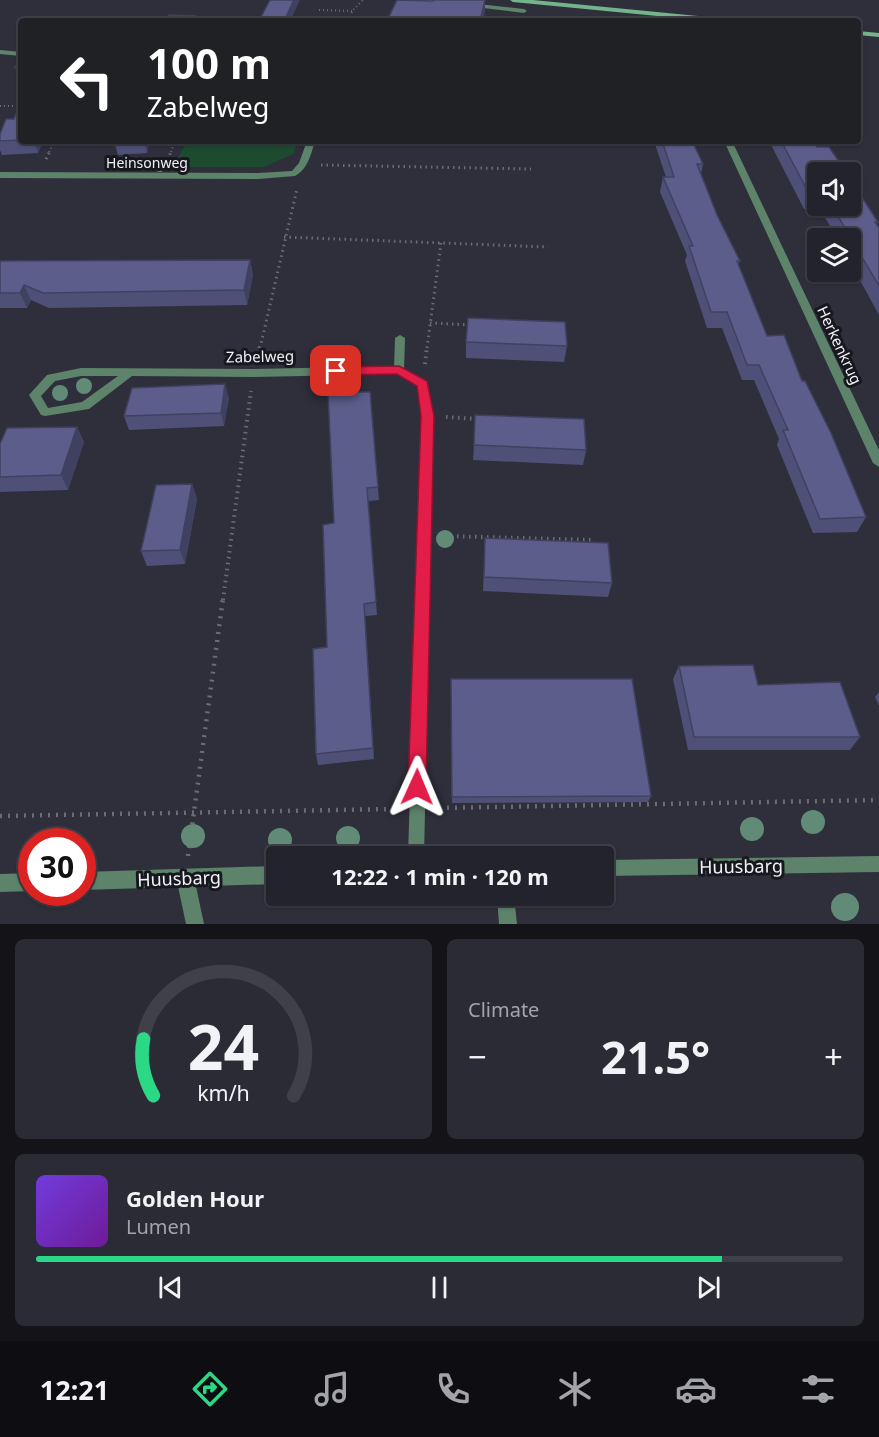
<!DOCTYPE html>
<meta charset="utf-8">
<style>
:root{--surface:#22232c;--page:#2a2b34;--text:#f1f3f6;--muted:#a2a4a9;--line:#3f4048;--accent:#2ad885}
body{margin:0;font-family:"Noto Sans",sans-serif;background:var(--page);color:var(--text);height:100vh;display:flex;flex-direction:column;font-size:22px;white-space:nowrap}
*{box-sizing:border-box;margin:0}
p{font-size:20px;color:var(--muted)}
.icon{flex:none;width:33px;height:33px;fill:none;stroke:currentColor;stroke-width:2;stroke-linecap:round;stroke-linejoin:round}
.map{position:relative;height:924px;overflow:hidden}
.side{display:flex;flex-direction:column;gap:15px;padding:15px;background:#131318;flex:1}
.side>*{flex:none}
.banner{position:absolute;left:18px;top:18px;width:843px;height:126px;border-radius:6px;box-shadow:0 2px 4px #0004,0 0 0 2px var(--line);background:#202124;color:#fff;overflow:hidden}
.fabs{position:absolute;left:807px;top:162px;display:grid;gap:12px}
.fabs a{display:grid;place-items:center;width:54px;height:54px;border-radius:6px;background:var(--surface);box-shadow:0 2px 4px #0004,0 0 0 2px var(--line);font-size:30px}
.speed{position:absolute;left:18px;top:828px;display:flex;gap:12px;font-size:30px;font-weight:700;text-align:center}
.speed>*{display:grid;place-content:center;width:78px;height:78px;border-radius:50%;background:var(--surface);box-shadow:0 2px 4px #0004,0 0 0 2px var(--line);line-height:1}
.speed .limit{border:9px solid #d22;background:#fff;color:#111}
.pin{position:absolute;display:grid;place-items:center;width:51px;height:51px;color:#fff;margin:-26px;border-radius:12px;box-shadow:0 3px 9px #0006}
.me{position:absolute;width:66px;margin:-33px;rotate:1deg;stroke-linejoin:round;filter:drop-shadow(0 0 4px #0008)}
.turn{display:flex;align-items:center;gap:21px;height:126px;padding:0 30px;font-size:27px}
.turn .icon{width:78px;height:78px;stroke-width:2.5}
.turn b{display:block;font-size:42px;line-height:51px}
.big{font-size:45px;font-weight:700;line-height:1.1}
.side .tile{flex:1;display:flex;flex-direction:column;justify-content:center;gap:9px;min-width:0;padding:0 21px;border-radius:9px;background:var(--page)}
.side .dial{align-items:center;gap:0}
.dial svg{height:156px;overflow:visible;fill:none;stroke:var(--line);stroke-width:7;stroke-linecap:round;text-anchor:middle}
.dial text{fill:var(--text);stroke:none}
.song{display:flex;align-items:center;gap:18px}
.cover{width:72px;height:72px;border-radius:9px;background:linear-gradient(135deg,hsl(260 70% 55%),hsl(280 70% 35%))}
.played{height:6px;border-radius:3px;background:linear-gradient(90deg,var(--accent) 85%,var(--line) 85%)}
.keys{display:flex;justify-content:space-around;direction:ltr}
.heat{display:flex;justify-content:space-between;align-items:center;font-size:33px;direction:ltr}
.side .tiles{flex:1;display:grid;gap:15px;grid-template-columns:1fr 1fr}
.tile:last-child{grid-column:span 2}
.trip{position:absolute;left:266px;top:846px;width:348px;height:60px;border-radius:6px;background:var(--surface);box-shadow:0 2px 4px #0004,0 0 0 2px var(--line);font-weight:700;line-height:60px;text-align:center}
.tabs{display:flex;height:96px;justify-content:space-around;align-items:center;background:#0e0e12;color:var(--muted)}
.tabs .icon{width:42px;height:42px}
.tabs .on{color:var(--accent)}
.tabs b{font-size:27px;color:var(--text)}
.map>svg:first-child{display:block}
.green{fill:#1c4b30}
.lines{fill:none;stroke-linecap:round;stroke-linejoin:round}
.path-far3{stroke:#6b6c77;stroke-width:2;stroke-dasharray:1 3;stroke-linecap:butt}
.path-far2{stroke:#6b6c77;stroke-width:3;stroke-dasharray:1.5 4;stroke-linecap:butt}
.path-far1{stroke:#6b6c77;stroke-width:4;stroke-dasharray:1.5 4.5;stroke-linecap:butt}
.path{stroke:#6b6c77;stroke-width:4.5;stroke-dasharray:2 6;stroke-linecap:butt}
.service{fill:#5d846b;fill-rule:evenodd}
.minor{fill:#5d846b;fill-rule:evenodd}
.secondary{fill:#73b48b;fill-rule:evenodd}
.tree{fill:#618b76}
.wall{fill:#4f5078}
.shaded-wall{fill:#404161}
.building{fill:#5c5d8b;stroke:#404161;stroke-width:1.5}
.route{fill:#e11d48;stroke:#92132f;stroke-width:1.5}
.labels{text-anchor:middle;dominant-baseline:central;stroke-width:6;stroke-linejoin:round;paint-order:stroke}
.far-street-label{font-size:14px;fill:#f0f1f9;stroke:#17181d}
.street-label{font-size:15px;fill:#f0f1f9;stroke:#17181d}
.near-street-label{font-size:18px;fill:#f0f1f9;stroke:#17181d}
</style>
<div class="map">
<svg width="879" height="924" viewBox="0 0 879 924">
<rect width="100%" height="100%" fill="#2e2f3b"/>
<path class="green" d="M188 141H298L293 154 264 167H172Z"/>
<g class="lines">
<path class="path-far3" d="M319 10 352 11
M351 21 352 11 363 0
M0 106H21
M49 152 55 141
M171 152 175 141"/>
<path class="path-far2" d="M46 159 50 151
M168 160 171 151
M321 165 531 169
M284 237 548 247
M430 323 471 325
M260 348 297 189
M427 348 441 243"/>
<path class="path-far1" d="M258 354 260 346
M425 364 427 346
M446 417 478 419
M445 536 595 540
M223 600 251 391"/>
<path class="path" d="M439 808 879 800
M0 816 395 809
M188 856 223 598"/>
<path class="service" d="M400 335 405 338 404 370 399 374 394 370 395 338Z
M185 868 191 871 194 877 204 924H186L176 877 179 871Z
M497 896H514L517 924H499Z"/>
<path class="minor" d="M414 0H434L446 3 443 5Z
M469 3 524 9 527 11 524 13 467 6 466 5Z
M0 50 21 52V56L0 54Z
M307 141H315C311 154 308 169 295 176L258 179 0 178V172L258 173 292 171 299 163Z
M724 141H732L879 450V467L873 463Z
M399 366 427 381 434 416 424 856H408L422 416 418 386 397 374 253 377 132 376 89 409 45 416 41 415 29 395 47 375 81 368 253 369ZM81 376H118L82 402 48 408 41 396 55 381Z
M879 856V872L603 876V860Z
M276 866V884L82 890V872Z
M32 873V891L0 892V874Z"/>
<path class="secondary" d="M510 0H533L729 19 732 21H709L513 2Z
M858 31 879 33V37L858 35Z"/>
</g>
<g class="tree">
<circle cx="160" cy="166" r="6"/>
<circle cx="84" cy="386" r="8"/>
<circle cx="60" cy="393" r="8"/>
<circle cx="445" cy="539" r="9"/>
<circle cx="813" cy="822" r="12"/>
<circle cx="752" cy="829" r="12"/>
<circle cx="193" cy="836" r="12"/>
<circle cx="348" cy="838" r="12"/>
<circle cx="280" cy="840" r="12"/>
<circle cx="845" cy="907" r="14"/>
</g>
<path class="wall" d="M21 61V79H20L15 67Z
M21 101V141H43L38 153 2 155 0 150V141L14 119Z
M114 141H149L147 153 118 155Z
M654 141H692L703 164 701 174 717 215 740 261 738 265 767 336 802 381 866 517 857 532 813 533 777 445 779 439 754 380H742L722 328H707L685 261 687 255 660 192 663 177H666Z
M769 141H813L818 172V206H850L878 222 877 224 879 228V315L850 262V238H837L820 209H804Z
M250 260 253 275 247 305 49 308 31 300 27 308H0V261Z
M466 342 567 346 564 362 466 358Z
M370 392 379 500 368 501 377 615 365 616 374 759 318 765 316 754 327 647 334 523Z
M229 398 224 426 129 430 124 416Z
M77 427 84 442 68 490 0 492V444Z
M474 445 586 450 583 465 473 460Z
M192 484 197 499 185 564 147 566 141 551Z
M485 538 612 583 608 597 483 591Z
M679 666 758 685 860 737 850 750H688L673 679Z
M451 679 651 796 648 802 452 803Z
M879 692V706L875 697Z"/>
<path class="shaded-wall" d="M294 0H300L290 21H284Z
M485 0V11L483 21H480Z
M34 141H43L38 153Z
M144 141H149L147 153Z
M250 260 253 275 247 305 244 290Z
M24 285 31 300 27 308 20 293Z
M225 384 229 398 224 426 221 413Z
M77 427 84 442 68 490 61 475Z
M192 484 197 499 185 564 180 550Z
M364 604 365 616 374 759 373 748Z"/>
<path class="building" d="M270 0H294L284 21H259Z
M397 0 433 1V0H485L480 21H387Z
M169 15 195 16 192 21H164Z
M21 61V67H15Z
M21 101V140L0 141V134L6 119H14Z
M662 141H692L703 164H697L717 215 740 261H737L767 336 784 335 802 381H805L831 433 866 517 820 519 783 430H788L759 365H747L727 312H711L689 246H693L663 177H674Z
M781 141H813L817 147H829L846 172H818V194L810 195Z
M850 179 878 222H875L879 228V286L832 206H850Z
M250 260 244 290 43 293 24 285 20 293H0V261Z
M468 318 565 322 567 346 466 342Z
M225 384 221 413 124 416 132 388Z
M328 392H370L378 487 367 488 376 602 364 604 373 748 316 754 313 649 327 647 323 525 334 523Z
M475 415 584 419 586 450 474 445Z
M77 427 61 475 0 477V444L7 428Z
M192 484 180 550 141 551 156 485Z
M485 538 608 543 612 583 484 577Z
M753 665 758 685 840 682 860 737H694L679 666Z
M451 679H632L651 796 452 797Z"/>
<path class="route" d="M399 366 427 381 434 416 426 787 424 793 417 796 411 793 408 787 421 416 417 386 397 374 336 375 330 371 336 367Z"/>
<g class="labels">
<g class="far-street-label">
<text x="147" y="162">Heinsonweg</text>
</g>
<g class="street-label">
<text transform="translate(840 345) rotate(65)">Herkenkrug</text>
<text transform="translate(260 356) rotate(-1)">Zabelweg</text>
</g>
<g class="near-street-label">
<text transform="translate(741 866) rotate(-1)">Huusbarg</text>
<text transform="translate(179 878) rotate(-2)">Huusbarg</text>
</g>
</g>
</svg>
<div class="fabs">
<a><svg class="icon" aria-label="sound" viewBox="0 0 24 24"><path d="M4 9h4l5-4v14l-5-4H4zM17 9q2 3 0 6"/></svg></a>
<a><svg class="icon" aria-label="layers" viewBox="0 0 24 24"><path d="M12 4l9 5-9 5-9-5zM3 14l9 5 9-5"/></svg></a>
</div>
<div class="speed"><div class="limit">30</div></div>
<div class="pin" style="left:336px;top:371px;background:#d93025"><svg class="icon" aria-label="arrive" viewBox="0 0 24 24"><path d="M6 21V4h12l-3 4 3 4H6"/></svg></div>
<svg class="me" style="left:417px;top:787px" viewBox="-20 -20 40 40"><path d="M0-17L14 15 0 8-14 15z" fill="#e11d48" stroke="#fff" stroke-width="4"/></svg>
<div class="trip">12:22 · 1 min · 120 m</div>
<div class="banner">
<div class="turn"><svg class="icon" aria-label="left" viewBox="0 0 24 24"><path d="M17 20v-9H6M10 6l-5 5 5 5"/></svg><div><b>100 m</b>Zabelweg</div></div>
</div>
</div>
<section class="side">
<div class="tiles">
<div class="tile dial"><svg viewBox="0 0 100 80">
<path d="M14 69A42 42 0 1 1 86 69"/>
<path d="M14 69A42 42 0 0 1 9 40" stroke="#2ad885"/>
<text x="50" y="56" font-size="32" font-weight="700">24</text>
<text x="50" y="72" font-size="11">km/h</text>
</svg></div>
<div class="tile"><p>Climate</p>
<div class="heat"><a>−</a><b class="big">21.5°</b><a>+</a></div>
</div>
<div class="tile">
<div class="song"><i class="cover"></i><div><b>Golden Hour</b><p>Lumen</p></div></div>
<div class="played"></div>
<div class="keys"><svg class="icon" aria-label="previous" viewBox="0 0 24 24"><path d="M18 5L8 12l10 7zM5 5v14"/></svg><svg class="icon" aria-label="pause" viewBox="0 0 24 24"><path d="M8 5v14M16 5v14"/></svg><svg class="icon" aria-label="next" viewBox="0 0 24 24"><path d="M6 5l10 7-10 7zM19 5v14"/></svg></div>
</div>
</div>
</section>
<nav class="tabs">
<b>12:21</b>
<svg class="icon on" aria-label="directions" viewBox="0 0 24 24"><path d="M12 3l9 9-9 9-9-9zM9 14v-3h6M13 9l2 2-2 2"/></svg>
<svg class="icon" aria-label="music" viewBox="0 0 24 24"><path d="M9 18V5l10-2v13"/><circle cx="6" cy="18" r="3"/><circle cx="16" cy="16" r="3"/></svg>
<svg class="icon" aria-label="phone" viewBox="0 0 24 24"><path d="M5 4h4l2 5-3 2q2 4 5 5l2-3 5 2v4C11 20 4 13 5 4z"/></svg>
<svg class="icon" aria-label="climate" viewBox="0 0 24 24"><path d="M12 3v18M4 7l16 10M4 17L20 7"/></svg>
<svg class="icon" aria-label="car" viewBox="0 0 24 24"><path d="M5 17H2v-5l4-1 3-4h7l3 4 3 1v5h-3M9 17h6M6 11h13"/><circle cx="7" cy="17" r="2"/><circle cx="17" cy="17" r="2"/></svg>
<svg class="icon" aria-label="filters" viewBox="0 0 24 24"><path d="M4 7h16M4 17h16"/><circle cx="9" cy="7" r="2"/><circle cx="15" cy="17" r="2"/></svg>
</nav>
